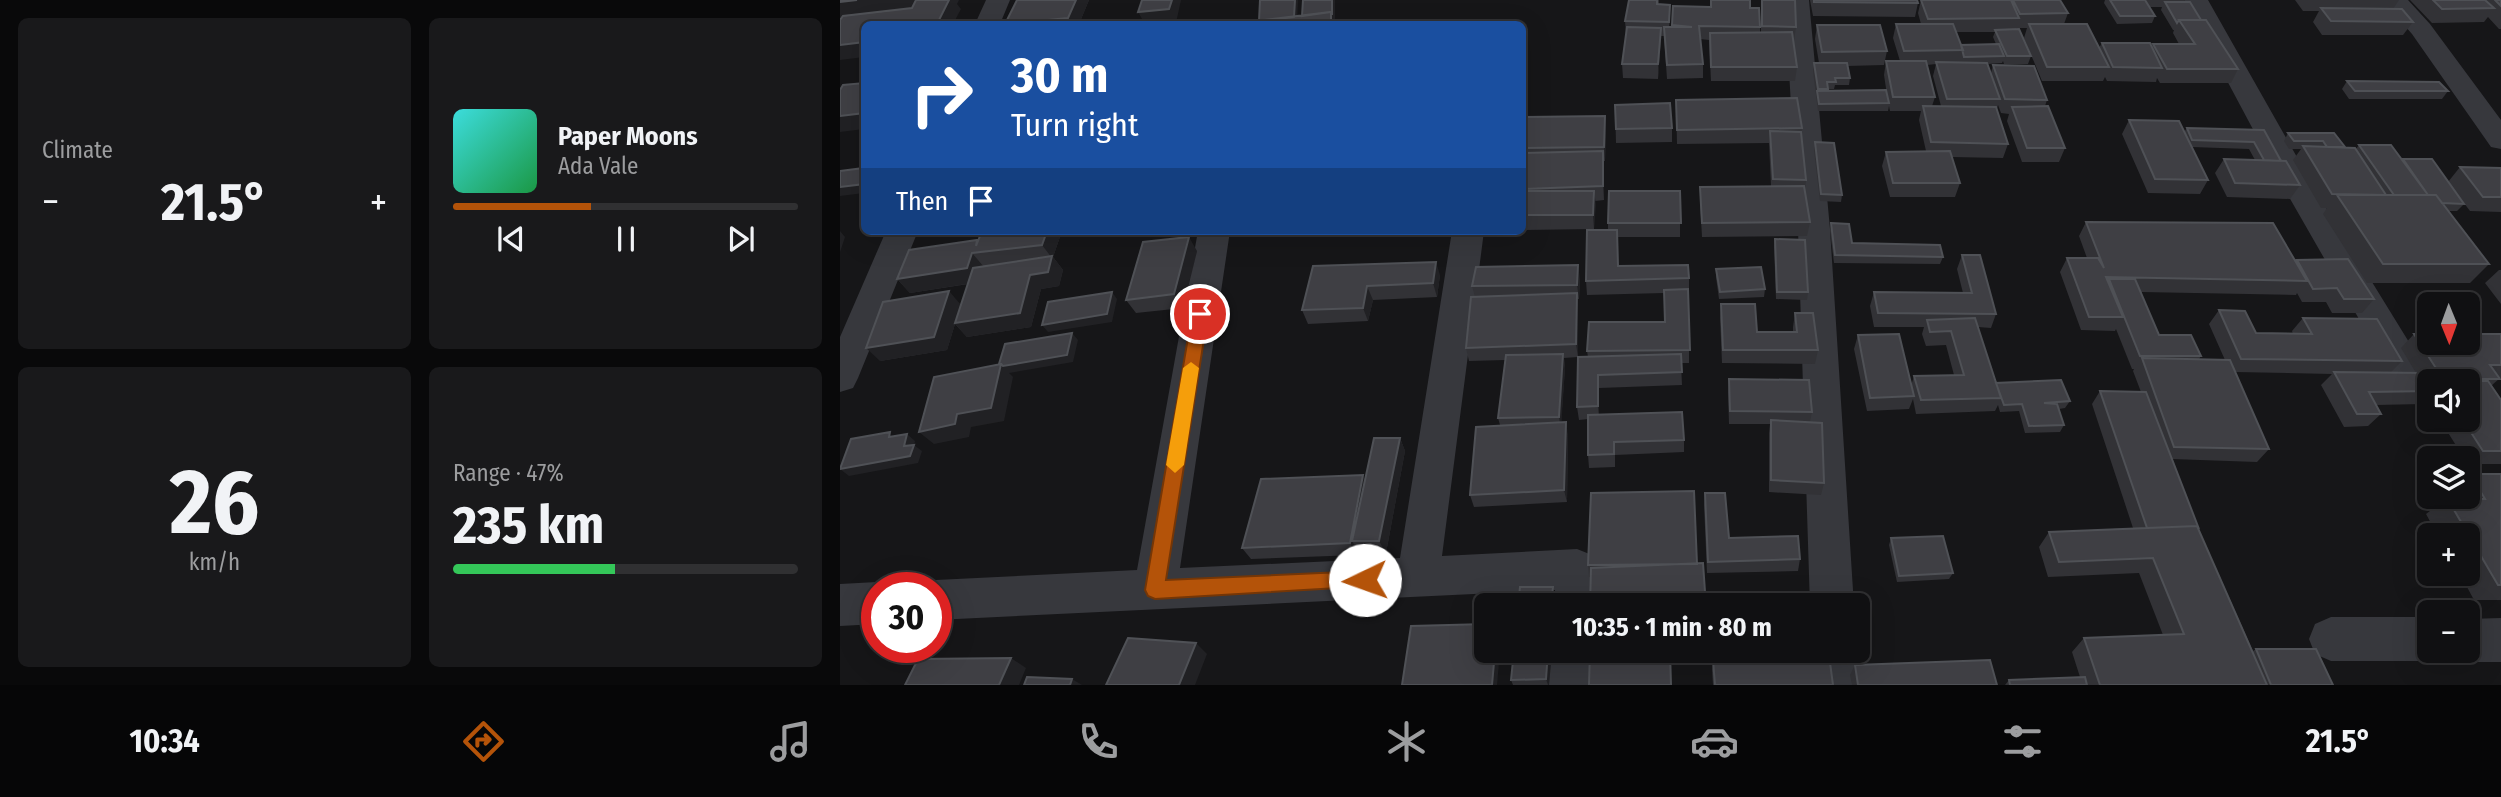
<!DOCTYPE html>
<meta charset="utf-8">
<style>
:root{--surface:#101012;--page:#19191b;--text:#f1f3f6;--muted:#9c9d9f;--line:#303032;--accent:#b45309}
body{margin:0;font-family:"Fira Sans Condensed",sans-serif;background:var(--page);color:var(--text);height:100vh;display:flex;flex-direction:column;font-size:26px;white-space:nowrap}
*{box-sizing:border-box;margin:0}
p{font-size:23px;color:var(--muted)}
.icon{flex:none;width:38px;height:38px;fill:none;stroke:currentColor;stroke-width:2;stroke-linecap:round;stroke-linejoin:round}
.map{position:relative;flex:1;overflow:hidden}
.side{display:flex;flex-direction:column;gap:18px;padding:18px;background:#09090a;width:840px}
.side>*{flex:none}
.hud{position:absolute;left:21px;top:21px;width:665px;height:214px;border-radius:10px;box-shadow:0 7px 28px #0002,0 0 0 2px var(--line);background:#1a4fa0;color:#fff;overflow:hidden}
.needle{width:46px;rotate:179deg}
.tools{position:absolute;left:1577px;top:292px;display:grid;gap:14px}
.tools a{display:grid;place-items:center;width:63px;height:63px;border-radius:10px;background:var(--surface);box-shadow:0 7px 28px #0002,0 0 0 2px var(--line);font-size:35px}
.speed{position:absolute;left:21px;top:572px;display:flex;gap:14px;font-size:35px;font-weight:700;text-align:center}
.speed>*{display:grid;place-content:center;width:91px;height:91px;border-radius:50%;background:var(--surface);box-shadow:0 7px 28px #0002,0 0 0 2px var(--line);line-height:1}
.speed .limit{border:10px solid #d22;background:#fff;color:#111}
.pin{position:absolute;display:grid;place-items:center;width:60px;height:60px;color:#fff;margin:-30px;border:4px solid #fff;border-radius:50%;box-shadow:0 2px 7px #0007}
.me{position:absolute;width:77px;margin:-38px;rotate:267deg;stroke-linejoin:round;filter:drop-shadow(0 0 5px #0008)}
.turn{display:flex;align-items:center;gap:24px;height:147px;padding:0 35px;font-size:32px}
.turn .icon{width:91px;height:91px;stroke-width:2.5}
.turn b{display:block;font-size:49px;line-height:60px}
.then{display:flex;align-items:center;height:66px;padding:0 35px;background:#0003;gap:14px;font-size:26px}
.big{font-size:52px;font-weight:700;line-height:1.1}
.side .widget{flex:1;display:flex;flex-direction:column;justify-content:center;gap:10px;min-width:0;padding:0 24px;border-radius:10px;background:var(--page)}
.side .dial{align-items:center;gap:0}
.dial b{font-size:91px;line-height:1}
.song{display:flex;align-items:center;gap:21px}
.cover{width:84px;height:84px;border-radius:10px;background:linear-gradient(135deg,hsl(180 70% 55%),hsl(140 70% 35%))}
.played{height:7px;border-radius:4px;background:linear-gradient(90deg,var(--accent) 40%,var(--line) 40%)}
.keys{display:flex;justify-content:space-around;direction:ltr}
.heat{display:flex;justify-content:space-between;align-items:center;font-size:38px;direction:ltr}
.charge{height:10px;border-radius:5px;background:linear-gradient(90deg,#34c759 47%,var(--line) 0)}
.side .tiles{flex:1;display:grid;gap:18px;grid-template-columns:repeat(2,1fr)}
.trip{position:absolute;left:634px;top:593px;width:396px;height:70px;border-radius:10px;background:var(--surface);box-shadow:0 7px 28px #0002,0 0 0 2px var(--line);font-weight:700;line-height:70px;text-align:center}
.tabs{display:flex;height:112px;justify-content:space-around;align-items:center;background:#060607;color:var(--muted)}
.tabs .icon{width:49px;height:49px}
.tabs .on{color:var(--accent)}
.tabs b{font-size:32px;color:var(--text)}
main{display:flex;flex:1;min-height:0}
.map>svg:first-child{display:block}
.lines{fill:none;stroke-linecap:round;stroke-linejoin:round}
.street{fill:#37383d;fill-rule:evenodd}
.wall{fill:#323236;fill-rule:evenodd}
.shaded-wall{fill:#212124}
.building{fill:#3f3f44;stroke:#4f5156;stroke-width:2}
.route{fill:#b45309;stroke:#753606;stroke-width:2}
.slow{fill:#f59e0b}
</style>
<main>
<section class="side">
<div class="tiles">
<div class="widget"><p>Climate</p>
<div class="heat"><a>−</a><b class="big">21.5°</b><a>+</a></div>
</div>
<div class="widget">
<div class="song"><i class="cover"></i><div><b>Paper Moons</b><p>Ada Vale</p></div></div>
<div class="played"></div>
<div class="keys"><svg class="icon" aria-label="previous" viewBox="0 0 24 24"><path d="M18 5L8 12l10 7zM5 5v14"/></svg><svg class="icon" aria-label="pause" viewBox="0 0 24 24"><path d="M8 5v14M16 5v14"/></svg><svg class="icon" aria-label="next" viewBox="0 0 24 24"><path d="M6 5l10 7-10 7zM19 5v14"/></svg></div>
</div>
<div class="widget dial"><b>26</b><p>km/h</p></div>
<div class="widget"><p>Range · 47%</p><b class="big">235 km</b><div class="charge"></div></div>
</div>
</section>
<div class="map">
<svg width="1661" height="685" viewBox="0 0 1661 685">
<rect width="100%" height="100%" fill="#161618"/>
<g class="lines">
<path class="street" d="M146 0H170L160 24H135Z
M945 0H969L990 229 1014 606H970L958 229Z
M1344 0H1368L1479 196 1580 360 1585 370 1580 380 1567 384 1554 380 1449 197Z
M1542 0H1568L1590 24 1661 120V149L1651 147 1572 34Z
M46 231H78L18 378 13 388 0 392V337Z
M358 231H390L340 568 560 558 612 231H644L602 556 737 549 752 555 758 569 757 606H713L715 590 96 620V588H80L96 580 297 570Z
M37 582 51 588H37V624L0 626V584Z
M1491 617H1589V651H1606L1589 661H1491L1475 654 1469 639 1475 624Z
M1661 618V662H1628L1612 655 1611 651H1628V619Z
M1017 643 1025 685H979L976 651H1017Z
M710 651H754L753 685H707Z"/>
</g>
<path class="wall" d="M177 0H249L239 24H165Z
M789 0H819V4L830 19 829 27H832L833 6 910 8 920 27V32H921V0H955L956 27 954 41H953L957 67 955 81H871L869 40 860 39 863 64V78L827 79 824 36H821L818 79 783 78 782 64 786 34 785 21Z
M970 0H1077L1078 3 1075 17 973 16Z
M1081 0H1220L1228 13 1224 24 1259 48 1262 43 1312 47 1313 44H1339L1333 33 1334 30H1333L1321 10 1322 7H1310L1315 16 1312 23 1277 24 1264 3 1265 0H1345L1344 2 1361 20 1398 69 1391 83H1320L1317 78 1316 82 1267 81 1265 77 1263 81H1202L1184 38 1187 28H1176V29L1191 56 1188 64H1164L1163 61 1162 63 1148 64 1151 73 1153 65 1207 100 1205 106 1225 148 1219 162H1182L1167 121 1169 114 1161 113 1158 105 1157 109 1168 144 1163 158 1112 157 1120 183 1115 197H1050L1042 166 1046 152 1086 151 1079 120 1081 111H1050L1049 106 1048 111H978L973 71 974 63H979L975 39 977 25 1047 51 1044 65 1007 66 1010 78 1009 85H995L994 89H988V91L1047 95 1044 75 1046 61H1060L1053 38 1056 24H1081L1078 13ZM1116 32H1155L1153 37 1156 44 1121 45ZM1096 64 1093 76 1101 106H1092L1095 97 1087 65Z
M1455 0H1559L1553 9 1573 22 1563 35H1482L1473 22 1479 11H1463Z
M1570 0H1661V29H1659L1648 17 1644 22 1592 23Z
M1507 81 1608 91 1602 99H1509L1502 89Z
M836 100 962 128 961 135 966 180 965 190 970 222 967 236 862 237 860 201V187L931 186 929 143 837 144Z
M775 105 832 128V142L776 143Z
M1289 120 1344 132 1347 128 1424 130 1441 161 1460 185 1450 199 1387 197 1375 173 1384 159 1415 160 1409 149 1352 147 1368 180 1360 194 1308 193 1282 134Z
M766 130 765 161H764V200L755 201 754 229 682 230V131Z
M1448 133H1494L1505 147 1516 149 1519 145 1562 160 1563 159 1624 204 1617 211H1608L1649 264 1630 283H1527L1483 214 1487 208H1481L1453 160 1461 149H1449L1444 141Z
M975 142 1002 195 1001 202 980 201 974 150Z
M1620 167 1661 168V212L1630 211 1608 182Z
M840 191V237H778V266L849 278V363H841L842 385 759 388V415L844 440V452L775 455V467L749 468 748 455V419L739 420 737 407 748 357 747 351 824 322V293L747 295 746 281 768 230V223Z
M1246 222 1455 261 1457 260 1534 299 1522 313H1492L1486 302H1462L1457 293 1456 295 1301 292 1319 335 1361 356 1359 359 1385 360 1369 324 1379 310 1416 333 1453 334 1452 331 1463 318 1562 361 1551 372 1576 373 1561 348 1574 334H1661V378H1660L1651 386 1661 400V464H1628V458H1624L1600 420H1628V382H1589V403L1587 400 1583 404 1536 405 1541 414 1528 426 1504 427 1481 385 1492 374 1395 372 1429 449 1417 462 1332 459 1359 530 1413 651 1416 649 1493 685H1165L1169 680 1240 677 1232 652 1244 638 1323 635 1299 573 1208 577 1199 547 1209 532 1293 528 1252 404 1260 391 1301 392 1293 371 1294 369H1292L1276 329 1275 331 1241 330 1220 272 1227 258H1247L1239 236Z
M991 223 1012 243 1103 257 1100 264 994 263 990 231Z
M142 231H222L213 257 223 270 219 286 201 289 191 327 127 337 115 324 107 350 40 361 121 304 128 284 70 293 57 279 138 241Z
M935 239 968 292 967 300 936 299 934 246Z
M357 251 343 308 296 313 286 300Z
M1122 255 1156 314 1151 328 1138 327 1156 383 1230 401 1225 408 1219 409 1224 425 1220 432 1185 433 1179 411 1160 412 1158 405 1155 411 1076 414 1073 399 1069 409 1027 411 1014 349 1018 335 1071 386 1074 376 1114 375 1106 345 1086 346 1082 334 1084 327H1034L1030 306 1034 292 1123 293 1117 269Z
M473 266 600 275 597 297 533 300 528 321 468 324 462 310Z
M876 269 925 289 924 297 879 299 876 277Z
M1659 270H1661V304L1645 283Z
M740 279 739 299H737L738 307V357L724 358 725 368 721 422 728 435 727 502 634 507 630 495 660 425 658 418 665 360 629 361 626 348 635 297 632 286Z
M881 304 917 332H953V327L955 313 978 350 975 364 882 363 880 318Z
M889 379 972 412 970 422 984 483 981 495 929 492V433L930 424H889L888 392Z
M560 438 565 451 546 553H519L518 551 517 555 411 559 402 548 525 479Z
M1630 474H1661V600H1634L1620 574H1628V536H1598L1586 514 1607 498 1628 497V476Z
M865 493 889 538 960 559 958 571 867 573 864 505Z
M1051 538 1113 573 1109 579 1057 582 1049 545Z
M857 564 751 577H749L748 565Z
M674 651H712L709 685H673L671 680Z
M750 651H868L867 654 830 655Z
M873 660 993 685H873L872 670Z
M1015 665 1157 685H1012L1010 675Z"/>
<path class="shaded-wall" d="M17 0H119L117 4 121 9 113 24H97L107 5 0 17V2Z
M236 0H249L239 24H232L228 18Z
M332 0H341L336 23 305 24 298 12Z
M455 0H458L457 24H419Z
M492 0H495V24H491Z
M821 28V41L818 79V64Z
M24 42V57L0 60V45Z
M24 113V129L0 132V116Z
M765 116 766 130 765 161 764 147Z
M763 151 764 165V200L763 186Z
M24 184V193L0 196V187Z
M754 191 756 205 754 229 753 215Z
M0 231 5 237 0 252Z
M207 231H222L213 257 223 270 219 286 201 289 191 327 127 337 115 324 107 350 40 361 26 348 109 291 121 305 190 275 212 258 202 245Z
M349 237 357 251 343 308 334 294Z
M132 253 144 267 139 282 70 293 57 279Z
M596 262 600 275 597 297 593 283Z
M738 265 740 279 739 299 737 285Z
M527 286 533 300 528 321 523 308Z
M272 292 277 299 272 322 208 332 202 325Z
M737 293 738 307V357L736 344Z
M232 333 238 340 233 362 169 373 173 377 164 421 131 427 129 437 94 444 79 432 117 414 161 364Z
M723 354 725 368 721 430 719 417Z
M758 375 759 388V419L758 406Z
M726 422 728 435 727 502 724 490Z
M67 434 75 441 74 445 82 451 78 463 9 476 0 469 64 446Z
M560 438 565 451 546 553 539 541Z
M523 475 529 488 512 541 518 551 517 555 510 543Z
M713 587 715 598V606H711Z
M356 643 367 654 355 685H339Z
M655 651H660L657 685H652Z
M708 651H712L709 685H708L706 679Z
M171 658 186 668 179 685H159Z
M232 679 242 685H230Z"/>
<path class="building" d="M0 0H17L0 2Z
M76 0H109L97 24H24V42L0 45V20L3 16 72 8Z
M177 0H236L228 18 165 24Z
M302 0H332L329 9 298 12Z
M420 0H455L454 17 419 21Z
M463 0H492V15L491 12 462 16Z
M789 0H817V4L830 5 829 22 785 21Z
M871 0H910V8H919L920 27 859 26 863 64 827 65 824 27H852L832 25 833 6 871 7Z
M922 0H955L956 27 922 26Z
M974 0H1077L1078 3 974 2Z
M1081 0H1171L1179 18 1088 19Z
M1173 0H1220L1228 13 1180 14Z
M1270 0H1305L1315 16H1280Z
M1593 0H1645L1654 8 1602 9Z
M1655 0H1661V6Z
M1325 2H1350L1361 20H1339L1337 23Z
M1481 8 1562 9 1573 22 1491 21Z
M491 12V24H415V21Z
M1339 20H1366L1398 69H1327L1313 44H1355Z
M1056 24H1113L1123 50 1064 51Z
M1189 24H1247L1269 67H1207Z
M977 25H1040L1047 51 982 52Z
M787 27 821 28 818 64H782Z
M1179 29 1191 56H1167L1155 30Z
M952 32 957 67H871L870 33Z
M1262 43H1310L1322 68 1273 67Z
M1159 44 1164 56 1124 57 1121 45Z
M1046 61H1086L1095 97H1053Z
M1096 62 1147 63 1160 99H1107Z
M974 63H1007L1010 78H995L996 82H987L988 89H978Z
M1153 65 1194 66 1207 100 1165 99Z
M1507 81 1599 82 1608 91H1515Z
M24 83V113L0 116V90L3 85Z
M1046 90 1049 103 979 104 977 91Z
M957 98 962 128 837 130 836 100Z
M830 103 832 128 776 129 775 105Z
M1083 106 1156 107 1168 144 1091 142Z
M1208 106 1225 148H1187L1172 107Z
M765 116 764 147 682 148 684 117Z
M1289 120 1339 121 1368 180 1315 179Z
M1347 128 1424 130 1441 161 1424 160 1414 142 1352 140Z
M930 131 961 132 966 180 933 179Z
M1448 133H1494L1505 147H1487L1483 141H1454Z
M975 142 994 143 1002 195 981 194Z
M1519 145H1551L1588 195H1554Z
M1463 146 1515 148 1546 195 1492 194Z
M763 151V186L682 189V153Z
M1110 151 1120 183H1053L1046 152Z
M1384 159 1446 161 1460 185 1395 183Z
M1563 159H1592L1624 204 1602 203 1596 195H1588Z
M1620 167 1661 168V197H1643Z
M24 168V184L0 187V171Z
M964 186 970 222 862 223 860 187Z
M682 191H754L753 215H682Z
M769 191H840L841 223H768Z
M1497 195H1596L1649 264H1543Z
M1246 222 1433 223 1467 281 1266 277 1283 317H1249L1227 258H1258L1264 268Z
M991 223 1009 224 1012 243 1100 245 1103 257 995 255Z
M747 230H777L778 266 848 265 849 278 746 281Z
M142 231H207L202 245 132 253 127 268 57 279 69 250 137 240 136 246Z
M349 237 334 294 286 300 303 242Z
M935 239 965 240 968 292H937Z
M1122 255H1140L1156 314 1038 313 1034 292 1132 293Z
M212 256 208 272 190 275 180 313 115 323 133 268Z
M1508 259 1534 299H1504L1497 288 1473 289 1457 260Z
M596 262 593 283 527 286 523 308 462 310 473 266Z
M738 265 737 285 632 286 636 267Z
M921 267 925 289 880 292 876 269Z
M1269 279H1295L1319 335H1351L1361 356H1300Z
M848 289 850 350 747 351 749 322H825L824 290Z
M109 291 94 337 26 348 43 302Z
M272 292 267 314 202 325 208 302Z
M737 293 736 344 626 348 631 297Z
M881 304H915L917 332H957L955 313H973L978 350H883Z
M1379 310 1405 311 1416 333 1472 334 1463 318 1537 319 1562 361 1401 359Z
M1135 318 1161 398 1081 400 1074 376 1124 375 1111 331 1090 332 1087 320Z
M232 333 227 355 163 366 161 364H159L165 344Z
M1059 334 1074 396 1030 398 1018 335Z
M1574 334H1589V343H1628V334H1661V365H1650L1660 379H1603Z
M723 354 719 417 658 418 666 355Z
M841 354 842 372 758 375V406L737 407 738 357Z
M1302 358 1390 360 1429 449 1334 447Z
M161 364 151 408 117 414 115 424 79 432 94 377Z
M1494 372 1585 373 1591 382H1589V391L1529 392 1541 414H1517Z
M889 379 969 380 972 412 890 411Z
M1221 380 1230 401 1204 403 1217 404 1224 425 1189 426 1182 404 1164 405 1156 383Z
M1598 381H1648L1661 400V451H1643L1623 420H1628V382Z
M1260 391 1306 392 1359 529 1357 526 1307 528Z
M842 412 844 440 774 442V454L748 455V415Z
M931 420 982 423 984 483 931 480Z
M726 422 724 490 630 495 636 427Z
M50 432 49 437 67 434 64 446 74 445 70 456 0 469 11 439Z
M534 438H560L539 541H512Z
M1630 474H1661V585H1658L1607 498 1645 499Z
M523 475 510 543 402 548 421 479Z
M854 491 857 564 748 565 751 493Z
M865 493H885L889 538 958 536 960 559 868 562Z
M1357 526 1427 685H1260L1244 638 1344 634 1313 558 1219 562 1209 532Z
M1103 536 1113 573 1059 576 1051 538Z
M863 563 866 606H750L751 568Z
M680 587H713L711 606H678Z
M646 624V651H655L652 685H562L571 626Z
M288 638 356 643 339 685H266Z
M1416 649H1476L1493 685H1431Z
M674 651H708L706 679 671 680Z
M750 651H830L831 685H749Z
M989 655 993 685H875L873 660Z
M171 658 159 685H65L78 659Z
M1150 660 1157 685H1018L1015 665Z
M187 677 232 679 230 685H184Z
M1245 677 1247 685H1170L1169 680Z"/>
<path class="route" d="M360 308 368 314 326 580 525 571 532 573 535 580 532 586 315 599 308 596 305 590 352 314Z"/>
<path class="slow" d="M351 362 359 368 344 465 335 473 326 465 343 368Z"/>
</svg>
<div class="tools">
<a><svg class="needle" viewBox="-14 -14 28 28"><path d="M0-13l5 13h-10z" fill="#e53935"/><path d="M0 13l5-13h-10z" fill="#9c9d9f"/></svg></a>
<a><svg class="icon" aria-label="sound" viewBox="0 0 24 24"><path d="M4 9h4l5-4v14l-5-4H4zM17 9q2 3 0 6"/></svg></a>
<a><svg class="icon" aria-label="layers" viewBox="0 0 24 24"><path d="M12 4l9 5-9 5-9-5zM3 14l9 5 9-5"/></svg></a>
<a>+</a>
<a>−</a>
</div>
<div class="speed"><div class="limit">30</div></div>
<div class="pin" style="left:360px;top:314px;background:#d93025"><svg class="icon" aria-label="arrive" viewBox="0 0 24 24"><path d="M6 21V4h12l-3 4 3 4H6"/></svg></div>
<svg class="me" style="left:525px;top:580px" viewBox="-20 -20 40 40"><circle r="19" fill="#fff"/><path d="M0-13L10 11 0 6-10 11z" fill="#b45309"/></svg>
<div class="trip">10:35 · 1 min · 80 m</div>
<div class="hud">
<div class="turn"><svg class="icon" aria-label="right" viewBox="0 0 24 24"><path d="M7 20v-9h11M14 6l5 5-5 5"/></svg><div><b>30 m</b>Turn right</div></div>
<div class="then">Then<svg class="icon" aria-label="arrive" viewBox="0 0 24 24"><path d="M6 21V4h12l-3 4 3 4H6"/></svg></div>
</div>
</div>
</main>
<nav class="tabs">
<b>10:34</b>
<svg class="icon on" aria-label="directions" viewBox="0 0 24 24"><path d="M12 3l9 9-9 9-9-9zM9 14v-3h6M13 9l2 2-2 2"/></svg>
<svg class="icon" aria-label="music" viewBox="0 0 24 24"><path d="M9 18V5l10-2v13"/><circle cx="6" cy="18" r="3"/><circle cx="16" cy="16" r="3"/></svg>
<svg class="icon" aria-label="phone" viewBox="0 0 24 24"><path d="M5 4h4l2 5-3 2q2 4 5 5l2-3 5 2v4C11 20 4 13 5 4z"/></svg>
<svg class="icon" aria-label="climate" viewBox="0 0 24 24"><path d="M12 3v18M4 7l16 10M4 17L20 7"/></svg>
<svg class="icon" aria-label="car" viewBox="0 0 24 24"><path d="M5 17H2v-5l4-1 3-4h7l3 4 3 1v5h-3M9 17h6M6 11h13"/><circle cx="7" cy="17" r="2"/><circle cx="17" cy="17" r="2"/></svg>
<svg class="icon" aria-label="filters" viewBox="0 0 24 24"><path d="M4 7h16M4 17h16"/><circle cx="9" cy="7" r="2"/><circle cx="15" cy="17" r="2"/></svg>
<b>21.5°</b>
</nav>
